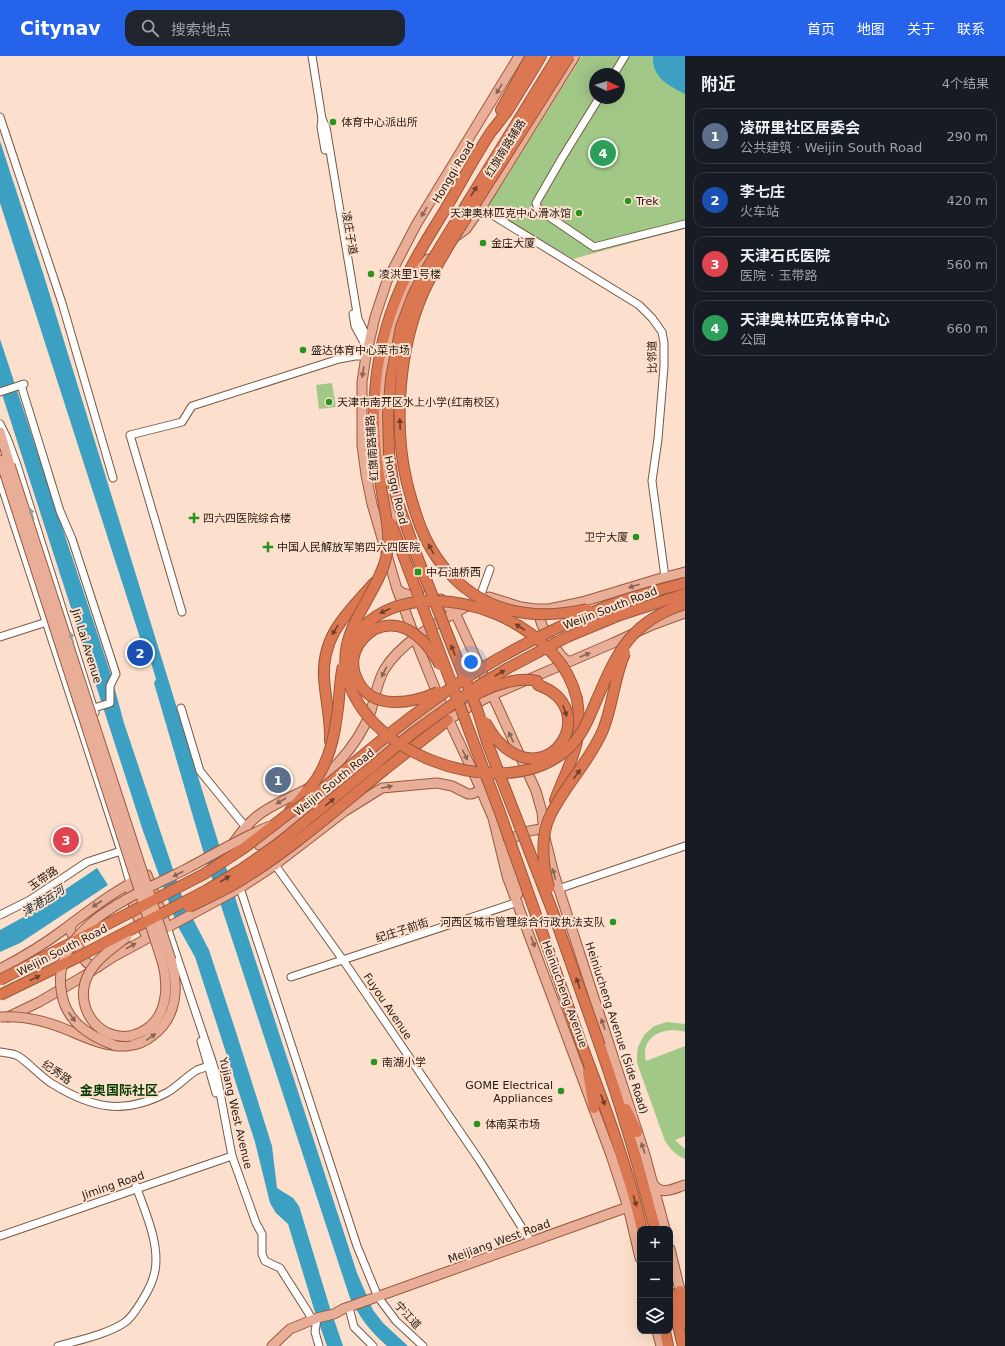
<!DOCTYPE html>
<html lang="zh">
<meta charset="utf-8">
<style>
:root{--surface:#171b24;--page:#20242c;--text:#f1f3f6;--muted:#9ea1a6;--line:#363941;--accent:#2563eb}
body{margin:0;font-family:"DejaVu Sans","Noto Sans SC",sans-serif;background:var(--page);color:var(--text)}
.controls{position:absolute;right:12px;bottom:12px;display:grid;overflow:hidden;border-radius:8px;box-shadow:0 4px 16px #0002}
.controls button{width:36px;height:36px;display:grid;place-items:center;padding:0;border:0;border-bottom:1px solid var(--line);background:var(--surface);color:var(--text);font:20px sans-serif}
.compass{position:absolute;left:589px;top:12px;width:36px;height:36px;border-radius:50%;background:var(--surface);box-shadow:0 4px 16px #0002;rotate:94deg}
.you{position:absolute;left:471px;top:606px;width:14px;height:14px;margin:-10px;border:3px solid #fff;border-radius:50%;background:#1a73e8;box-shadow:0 0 0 6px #1a73e833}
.badge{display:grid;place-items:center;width:26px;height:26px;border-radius:50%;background:var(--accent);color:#fff;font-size:13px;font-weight:700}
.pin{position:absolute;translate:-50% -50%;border:2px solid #fff;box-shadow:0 1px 4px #0006}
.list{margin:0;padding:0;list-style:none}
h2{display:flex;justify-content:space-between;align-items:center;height:52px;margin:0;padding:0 16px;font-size:17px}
h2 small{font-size:13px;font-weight:400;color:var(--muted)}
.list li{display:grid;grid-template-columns:26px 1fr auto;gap:12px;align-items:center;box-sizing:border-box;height:56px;margin:0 8px 8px;padding:0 8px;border:1px solid var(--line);border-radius:12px}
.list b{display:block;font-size:15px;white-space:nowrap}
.list p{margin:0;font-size:13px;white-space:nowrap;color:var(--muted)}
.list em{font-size:13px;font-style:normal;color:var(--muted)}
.icon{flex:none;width:22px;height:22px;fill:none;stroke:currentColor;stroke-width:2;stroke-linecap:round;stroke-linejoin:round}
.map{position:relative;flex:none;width:685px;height:1290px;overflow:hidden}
header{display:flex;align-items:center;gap:24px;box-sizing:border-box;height:56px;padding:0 20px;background:var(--accent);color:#fff}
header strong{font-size:19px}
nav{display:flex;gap:22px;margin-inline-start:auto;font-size:14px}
.search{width:280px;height:36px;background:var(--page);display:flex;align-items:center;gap:10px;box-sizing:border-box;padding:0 14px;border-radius:12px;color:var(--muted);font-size:15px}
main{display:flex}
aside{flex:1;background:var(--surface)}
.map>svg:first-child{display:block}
.green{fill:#a2c888;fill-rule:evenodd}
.water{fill:#3ba0c1}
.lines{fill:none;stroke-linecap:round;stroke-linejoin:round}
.minor-casing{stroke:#765944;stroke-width:9}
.major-casing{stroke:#9b573b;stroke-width:11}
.highway-casing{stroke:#9b573b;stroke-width:12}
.minor{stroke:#fff;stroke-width:7}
.major{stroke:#e9ae97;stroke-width:9}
.highway{stroke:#db7851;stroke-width:10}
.major-bridge-casing{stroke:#9b573b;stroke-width:11;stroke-linecap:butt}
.highway-bridge-casing{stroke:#9b573b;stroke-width:12;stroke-linecap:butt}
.major-bridge{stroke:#e9ae97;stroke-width:9}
.highway-bridge{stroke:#db7851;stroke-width:10}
.oneway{fill:#876454}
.oneway2{fill:#6e3f2b}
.oneway3{fill:#9d9894}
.poi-dot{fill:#29941d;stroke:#fce0cd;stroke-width:1.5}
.labels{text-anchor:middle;stroke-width:4;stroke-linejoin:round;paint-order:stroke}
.poi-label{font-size:11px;fill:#251911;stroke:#fce0cd;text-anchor:start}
.street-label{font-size:11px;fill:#251911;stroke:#fce0cd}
.water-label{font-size:12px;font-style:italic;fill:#162c35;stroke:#fce0cd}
.quarter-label{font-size:13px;font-weight:bold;fill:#053a01;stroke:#fce0cd}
</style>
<header>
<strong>Citynav</strong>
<div class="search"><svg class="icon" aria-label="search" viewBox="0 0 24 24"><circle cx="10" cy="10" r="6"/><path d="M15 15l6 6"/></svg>搜索地点</div>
<nav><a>首页</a><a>地图</a><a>关于</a><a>联系</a></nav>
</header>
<main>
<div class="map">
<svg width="685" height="1290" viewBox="0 0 685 1290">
<rect width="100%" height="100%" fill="#fce0cd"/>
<g class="green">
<path d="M582,0H685V172L573,203L487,152ZM595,18H619V42H595Z"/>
<polygon points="332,327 336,351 319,353 316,329"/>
<path d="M667,966L685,968V976C664,970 640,980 646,1005L685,990V1080L675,1084L685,1093V1103C676,1099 671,1094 665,1085L637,1007V999L638,991L644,979L654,970Z"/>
</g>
<g class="water">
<path d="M653,0H685V38C668,29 652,22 653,0Z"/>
<path d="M0,85L44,220L240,857L357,1217L373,1254L383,1267L408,1290H387C370,1275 360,1262 350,1242L204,798L154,627L156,623L145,587L141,585L0,147Z"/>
<polygon points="0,283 111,619 124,667 188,858 193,863 209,894 236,976 272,1090 277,1132 293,1142 299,1150 329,1249 343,1290 327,1290 314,1253 288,1168 276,1157 270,1147 255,1086 195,901 177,869 143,775 0,332"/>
<polygon points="97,812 108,829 20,887 0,896 0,874 29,858"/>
</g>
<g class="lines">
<defs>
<g id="minor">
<polyline points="312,0 322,63 326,71 358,263 369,285"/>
<polyline points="614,18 625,0"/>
<polyline points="599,42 562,102 536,147 538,153 594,191 685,168"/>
<polyline points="0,61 62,247 113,422"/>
<polyline points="322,63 321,71 325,94"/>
<polyline points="481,152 639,249 652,262 662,276 664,287 664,311 658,383 652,425 665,521"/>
<polyline points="353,258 355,270 367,292"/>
<polyline points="21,329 60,455 72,483 116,618 110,630 110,647 94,652"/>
<polyline points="0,336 24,328"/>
<polyline points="0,368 7,382 17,409 95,657"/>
<polyline points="0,425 121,795 130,827"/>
<polyline points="481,538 490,513"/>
<polyline points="182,556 130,379 182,366 192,350 339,303 355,300 366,300"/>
<polyline points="0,581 50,565"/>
<polyline points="181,652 200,715 248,774"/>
<polyline points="273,806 343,904 480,1105 531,1186"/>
<polyline points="240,832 357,1190 378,1241 396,1265 423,1290"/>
<polyline points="558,833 685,790"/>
<polyline points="0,859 30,844 87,806 121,795"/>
<polyline points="167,871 213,1008 217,1021 232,1100 256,1167 262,1178 262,1198 265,1205 280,1212 308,1256 312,1264"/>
<polyline points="291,921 518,846"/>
<polyline points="201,985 216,1037"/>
<path d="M0,996C5,997 13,997 18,1000C29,1007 39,1019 51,1027C91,1052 124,1060 168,1036C178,1030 187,1020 197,1014C202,1012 207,1011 211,1009"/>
<polyline points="0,1180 232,1100"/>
<polyline points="349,1252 354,1271 373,1290"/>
<polyline points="317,1262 315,1276 319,1290"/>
<path d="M58,1290C79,1284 105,1279 124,1267C132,1262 138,1251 143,1243C148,1235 153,1225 155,1215C160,1187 145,1156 136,1130"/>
</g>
<g id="major">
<polyline points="519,0 416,169 387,225 375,261 366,300 362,326 362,389 366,419 372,448 397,533 420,595 441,647 474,718 493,762 507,820 611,1099 628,1151 640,1202"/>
<polyline points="455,181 466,173 481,152 575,0"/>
<path d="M428,203C382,256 373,366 388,432C394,462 406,490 417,519L420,525L430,533"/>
<polyline points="0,376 10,409"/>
<polyline points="0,404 3,412"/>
<path d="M397,533C405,540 415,542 421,531"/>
<polyline points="441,543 455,558 458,563 536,735 542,756 544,778 554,818 645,1099 665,1173"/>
<path d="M545,554C543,555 540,557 540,561C540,570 560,602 568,605"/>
<polyline points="448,664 469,651 492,639 613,587 652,569 685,557"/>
<polyline points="286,783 291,765"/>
<path d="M259,789C321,743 379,692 441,647"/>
<path d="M221,807C231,790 241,774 256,761C274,746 297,740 317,727C324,722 331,715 337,708C351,693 364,674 371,655C375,641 377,627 384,614C403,582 447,562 478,544L489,541L521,551L535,553H549L582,546L658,523L685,516"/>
<polyline points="276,808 345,755 382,732 437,727 452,730 468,738 472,738 481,734"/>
<path d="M130,827C129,842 139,865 146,879L150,880"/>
<path d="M518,838L517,828L507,788C514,779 529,774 540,773L544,778"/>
<polyline points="73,866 70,873 71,876 86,906 90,909 98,911"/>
<path d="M0,913C21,902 43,889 63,874C90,854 116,833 147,819L167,871"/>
<polyline points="8,961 39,946 84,920 113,901 240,832 275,809 281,797"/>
<path d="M70,975C88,983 107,991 127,990C136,989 145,986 152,980C177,962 179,932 171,904"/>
<path d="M130,980C165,972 170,938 163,908"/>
<path d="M654,1129C662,1140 675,1132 685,1129"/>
<polyline points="670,1193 682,1242"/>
<polyline points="657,1275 661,1290"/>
<polyline points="272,1290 290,1273 317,1262 334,1258 343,1253 628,1151"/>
</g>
<g id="highway">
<polyline points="501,54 531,0"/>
<path d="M381,430C368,365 373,297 399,236C411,207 430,179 446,152C461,127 475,100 491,76C496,70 501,63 506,57C518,38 530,19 541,0"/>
<path d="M330,685C331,663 325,642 324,621C322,578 348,557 374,527"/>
<polyline points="384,714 448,664"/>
<path d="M555,744C570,704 584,689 577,643"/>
<polyline points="290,755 307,735"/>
<path d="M600,990C621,1050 639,1111 655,1173"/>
<path d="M584,995C606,1053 628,1112 642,1173"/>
<polyline points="588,1016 594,1052"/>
<polyline points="626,1053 637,1076"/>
<polyline points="680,1235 683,1268"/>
<polyline points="670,1237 683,1290"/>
<polyline points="665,1275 668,1290"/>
</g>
</defs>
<use href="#minor" class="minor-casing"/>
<use href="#major" class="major-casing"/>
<use href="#highway" class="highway-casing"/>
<use href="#minor" class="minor"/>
<use href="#major" class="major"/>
<use href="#highway" class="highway"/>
<defs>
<g id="major-bridge">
<polyline points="10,409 171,904"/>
<polyline points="3,412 163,908"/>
<path d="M127,881C113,892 96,903 88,919C73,949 97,985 130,980"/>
<path d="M0,961C25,959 47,965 70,975"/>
<path d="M114,989C89,980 67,966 62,939C47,870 139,838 186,813C213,799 242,781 270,770"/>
</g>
<g id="highway-bridge">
<polyline points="558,0 426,214 413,239 401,271 391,322 388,359 389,397 394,432 398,447 418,503 478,656 487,686 554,859 600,990"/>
<path d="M569,0C542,43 515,86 487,129C466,163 441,198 424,235C399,291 393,368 407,427C415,457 423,486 443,510C480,556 532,566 587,553"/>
<path d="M381,430C384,453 392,479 386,502C376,541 340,571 346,613C357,695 493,746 559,700C577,688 586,670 594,650C616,599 628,566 685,548"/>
<polyline points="391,467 499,754 584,995"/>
<path d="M351,587C354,581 359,575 364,570C398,537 455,541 496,558C517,567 538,581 553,598C565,611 573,627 577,643"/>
<path d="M438,636C413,647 371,656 357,623C353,615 352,605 355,596C358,587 366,578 375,573C405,560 427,586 440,609"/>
<path d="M477,638C494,629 517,621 537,625L538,629C603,652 550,738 499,686C493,680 489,672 485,666"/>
<path d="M307,735C326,715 334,685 337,659C340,642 339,626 343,610"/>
<path d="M549,832C543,809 540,781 550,760C565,729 590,705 603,674C613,649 614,622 625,597"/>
<path d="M189,851C207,842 226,834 243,823C293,792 338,752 384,714"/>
<path d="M0,924L204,818L244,792L288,758L304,748C353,708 401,666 454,630C501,598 554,572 607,550C632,540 659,534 685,527"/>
<polyline points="0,939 78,901 207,834 242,813 279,787 414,676 478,630 508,612 567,581 620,559 685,538"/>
</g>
</defs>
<use href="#major-bridge" class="major-bridge-casing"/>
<use href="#highway-bridge" class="highway-bridge-casing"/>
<use href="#major-bridge" class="major-bridge"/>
<use href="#highway-bridge" class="highway-bridge"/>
</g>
<defs><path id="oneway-solid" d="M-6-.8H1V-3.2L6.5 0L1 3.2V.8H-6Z"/></defs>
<g class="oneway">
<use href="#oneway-solid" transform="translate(499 33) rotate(121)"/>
<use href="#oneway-solid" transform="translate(424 156) rotate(121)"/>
<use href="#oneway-solid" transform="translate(363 316) rotate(99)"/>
<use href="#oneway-solid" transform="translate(634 530) rotate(163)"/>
<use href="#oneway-solid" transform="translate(585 599) rotate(-23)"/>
<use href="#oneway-solid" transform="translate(384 616) rotate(118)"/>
<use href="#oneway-solid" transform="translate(511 681) rotate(-115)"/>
<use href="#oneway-solid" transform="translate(465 699) rotate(64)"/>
<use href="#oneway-solid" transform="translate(387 731) rotate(-12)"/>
<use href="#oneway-solid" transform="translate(281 745) rotate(151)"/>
<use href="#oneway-solid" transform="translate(178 818) rotate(152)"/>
<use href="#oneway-solid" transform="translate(554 818) rotate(-105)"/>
<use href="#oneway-solid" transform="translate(97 848) rotate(147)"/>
<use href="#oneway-solid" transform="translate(533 886) rotate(70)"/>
<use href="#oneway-solid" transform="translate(131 890) rotate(-29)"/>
<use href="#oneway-solid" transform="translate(72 961) rotate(54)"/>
<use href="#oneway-solid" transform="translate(603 968) rotate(-109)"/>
<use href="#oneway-solid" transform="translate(151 981) rotate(-34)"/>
<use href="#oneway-solid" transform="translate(643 1092) rotate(-109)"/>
</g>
<g class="oneway2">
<use href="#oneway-solid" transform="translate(474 135) rotate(-58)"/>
<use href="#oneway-solid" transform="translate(400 368) rotate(-92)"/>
<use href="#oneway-solid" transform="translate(431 493) rotate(-120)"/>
<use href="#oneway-solid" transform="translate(385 555) rotate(154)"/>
<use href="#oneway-solid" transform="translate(520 571) rotate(-148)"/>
<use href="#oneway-solid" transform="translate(335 574) rotate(121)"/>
<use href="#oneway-solid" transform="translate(453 594) rotate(-111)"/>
<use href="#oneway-solid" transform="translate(500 617) rotate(-31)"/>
<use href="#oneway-solid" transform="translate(565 655) rotate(71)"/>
<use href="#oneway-solid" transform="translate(577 718) rotate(-54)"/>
<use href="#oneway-solid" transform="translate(330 746) rotate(-39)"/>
<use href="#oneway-solid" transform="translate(225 823) rotate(-32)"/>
<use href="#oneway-solid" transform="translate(35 922) rotate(-26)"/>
<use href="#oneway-solid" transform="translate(578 927) rotate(-109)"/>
<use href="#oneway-solid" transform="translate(603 1044) rotate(70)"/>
<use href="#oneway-solid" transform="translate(635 1145) rotate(74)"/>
</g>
<g class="oneway3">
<use href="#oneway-solid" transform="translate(32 458) rotate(-108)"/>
<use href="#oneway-solid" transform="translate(72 582) rotate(-107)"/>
</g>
<g class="poi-dot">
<circle cx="333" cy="66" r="4"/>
<circle cx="628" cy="145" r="4"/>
<circle cx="579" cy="157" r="4"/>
<circle cx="483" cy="187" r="4"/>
<circle cx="371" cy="218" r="4"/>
<circle cx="303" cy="294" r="4"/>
<circle cx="329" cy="346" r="4"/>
<path d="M192 456h4v4h4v4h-4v4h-4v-4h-4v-4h4z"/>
<circle cx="636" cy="481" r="4"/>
<path d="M266 485h4v4h4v4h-4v4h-4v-4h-4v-4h4z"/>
<rect x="414" y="512" width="8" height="8" rx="2"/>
<circle cx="613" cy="866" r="4"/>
<circle cx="374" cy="1006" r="4"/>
<circle cx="561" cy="1035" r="4"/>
<circle cx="477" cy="1068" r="4"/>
</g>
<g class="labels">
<g class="poi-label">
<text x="341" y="70">体育中心派出所</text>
<text x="636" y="149">Trek</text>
<text x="571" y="161" text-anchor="end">天津奥林匹克中心滑冰馆</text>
<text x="491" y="191">金庄大厦</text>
<text x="379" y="222">凌洪里1号楼</text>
<text x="311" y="298">盛达体育中心菜市场</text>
<text x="337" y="350">天津市南开区水上小学(红南校区)</text>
<text x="203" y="466">四六四医院综合楼</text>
<text x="628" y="485" text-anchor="end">卫宁大厦</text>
<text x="277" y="495">中国人民解放军第四六四医院</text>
<text x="426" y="520">中石油桥西</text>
<text x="605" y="870" text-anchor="end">河西区城市管理综合行政执法支队</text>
<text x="382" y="1010">南湖小学</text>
<text x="553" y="1033" text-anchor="end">GOME Electrical<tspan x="553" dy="13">Appliances</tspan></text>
<text x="485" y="1072">体南菜市场</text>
</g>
<g class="street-label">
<text transform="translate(505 92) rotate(-58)" y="4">红旗南路辅路</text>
<text transform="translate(453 116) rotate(-59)" y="4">Hongqi Road</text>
<text transform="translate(350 177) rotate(80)" y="4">凌庄子道</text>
<text transform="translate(652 301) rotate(-91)" y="4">比邻道</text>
<text transform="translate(372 392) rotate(-94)" y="4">红旗南路辅路</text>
<text transform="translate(396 434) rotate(77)" y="4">Hongqi Road</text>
<text transform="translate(610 552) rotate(-21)" y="4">Weijin South Road</text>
<text transform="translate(87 590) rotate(73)" y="4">Jin Lai Avenue</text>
<text transform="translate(334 726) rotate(-39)" y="4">Weijin South Road</text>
<text transform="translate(43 822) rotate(-34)" y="4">玉带路</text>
<text transform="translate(402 874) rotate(-18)" y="4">纪庄子前街</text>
<text transform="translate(62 894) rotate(-27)" y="4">Weijin South Road</text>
<text transform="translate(565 938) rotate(70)" y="4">Heiniucheng Avenue</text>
<text transform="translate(388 950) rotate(56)" y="4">Fuyou Avenue</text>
<text transform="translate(617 972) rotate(72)" y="4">Heiniucheng Avenue (Side Road)</text>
<text transform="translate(57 1016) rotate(34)" y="4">纪秀路</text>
<text transform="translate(236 1057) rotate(77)" y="4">Yujiang West Avenue</text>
<text transform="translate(113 1129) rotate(-19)" y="4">Jiming Road</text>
<text transform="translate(499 1185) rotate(-20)" y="4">Meijiang West Road</text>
<text transform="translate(408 1259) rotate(47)" y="4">宁江道</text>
</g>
<g class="water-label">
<text transform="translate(43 845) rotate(-32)" y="4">津港运河</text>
</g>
<g class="quarter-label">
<text x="119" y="1039">金奥国际社区</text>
</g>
</g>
</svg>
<div class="controls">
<button>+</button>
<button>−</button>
<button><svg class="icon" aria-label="layers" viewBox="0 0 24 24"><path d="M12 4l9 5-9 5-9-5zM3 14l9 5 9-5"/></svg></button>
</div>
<svg class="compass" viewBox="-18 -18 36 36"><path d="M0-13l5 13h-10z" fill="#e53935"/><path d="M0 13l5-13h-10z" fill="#9ea1a6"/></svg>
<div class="you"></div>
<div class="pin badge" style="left:278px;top:724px;background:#5c6f8a">1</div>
<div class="pin badge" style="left:140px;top:597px;background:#1a4fb4">2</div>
<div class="pin badge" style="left:66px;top:784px;background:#e0444e">3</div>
<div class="pin badge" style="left:603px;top:97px;background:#2e9e5b">4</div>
</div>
<aside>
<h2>附近<small>4个结果</small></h2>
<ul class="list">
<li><span class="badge" style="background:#5c6f8a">1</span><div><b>凌研里社区居委会</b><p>公共建筑 · Weijin South Road</p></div><em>290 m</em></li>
<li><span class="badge" style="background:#1a4fb4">2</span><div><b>李七庄</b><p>火车站</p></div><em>420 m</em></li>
<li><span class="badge" style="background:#e0444e">3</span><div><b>天津石氏医院</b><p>医院 · 玉带路</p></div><em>560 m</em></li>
<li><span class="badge" style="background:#2e9e5b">4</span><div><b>天津奥林匹克体育中心</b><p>公园</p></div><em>660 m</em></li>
</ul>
</aside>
</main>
